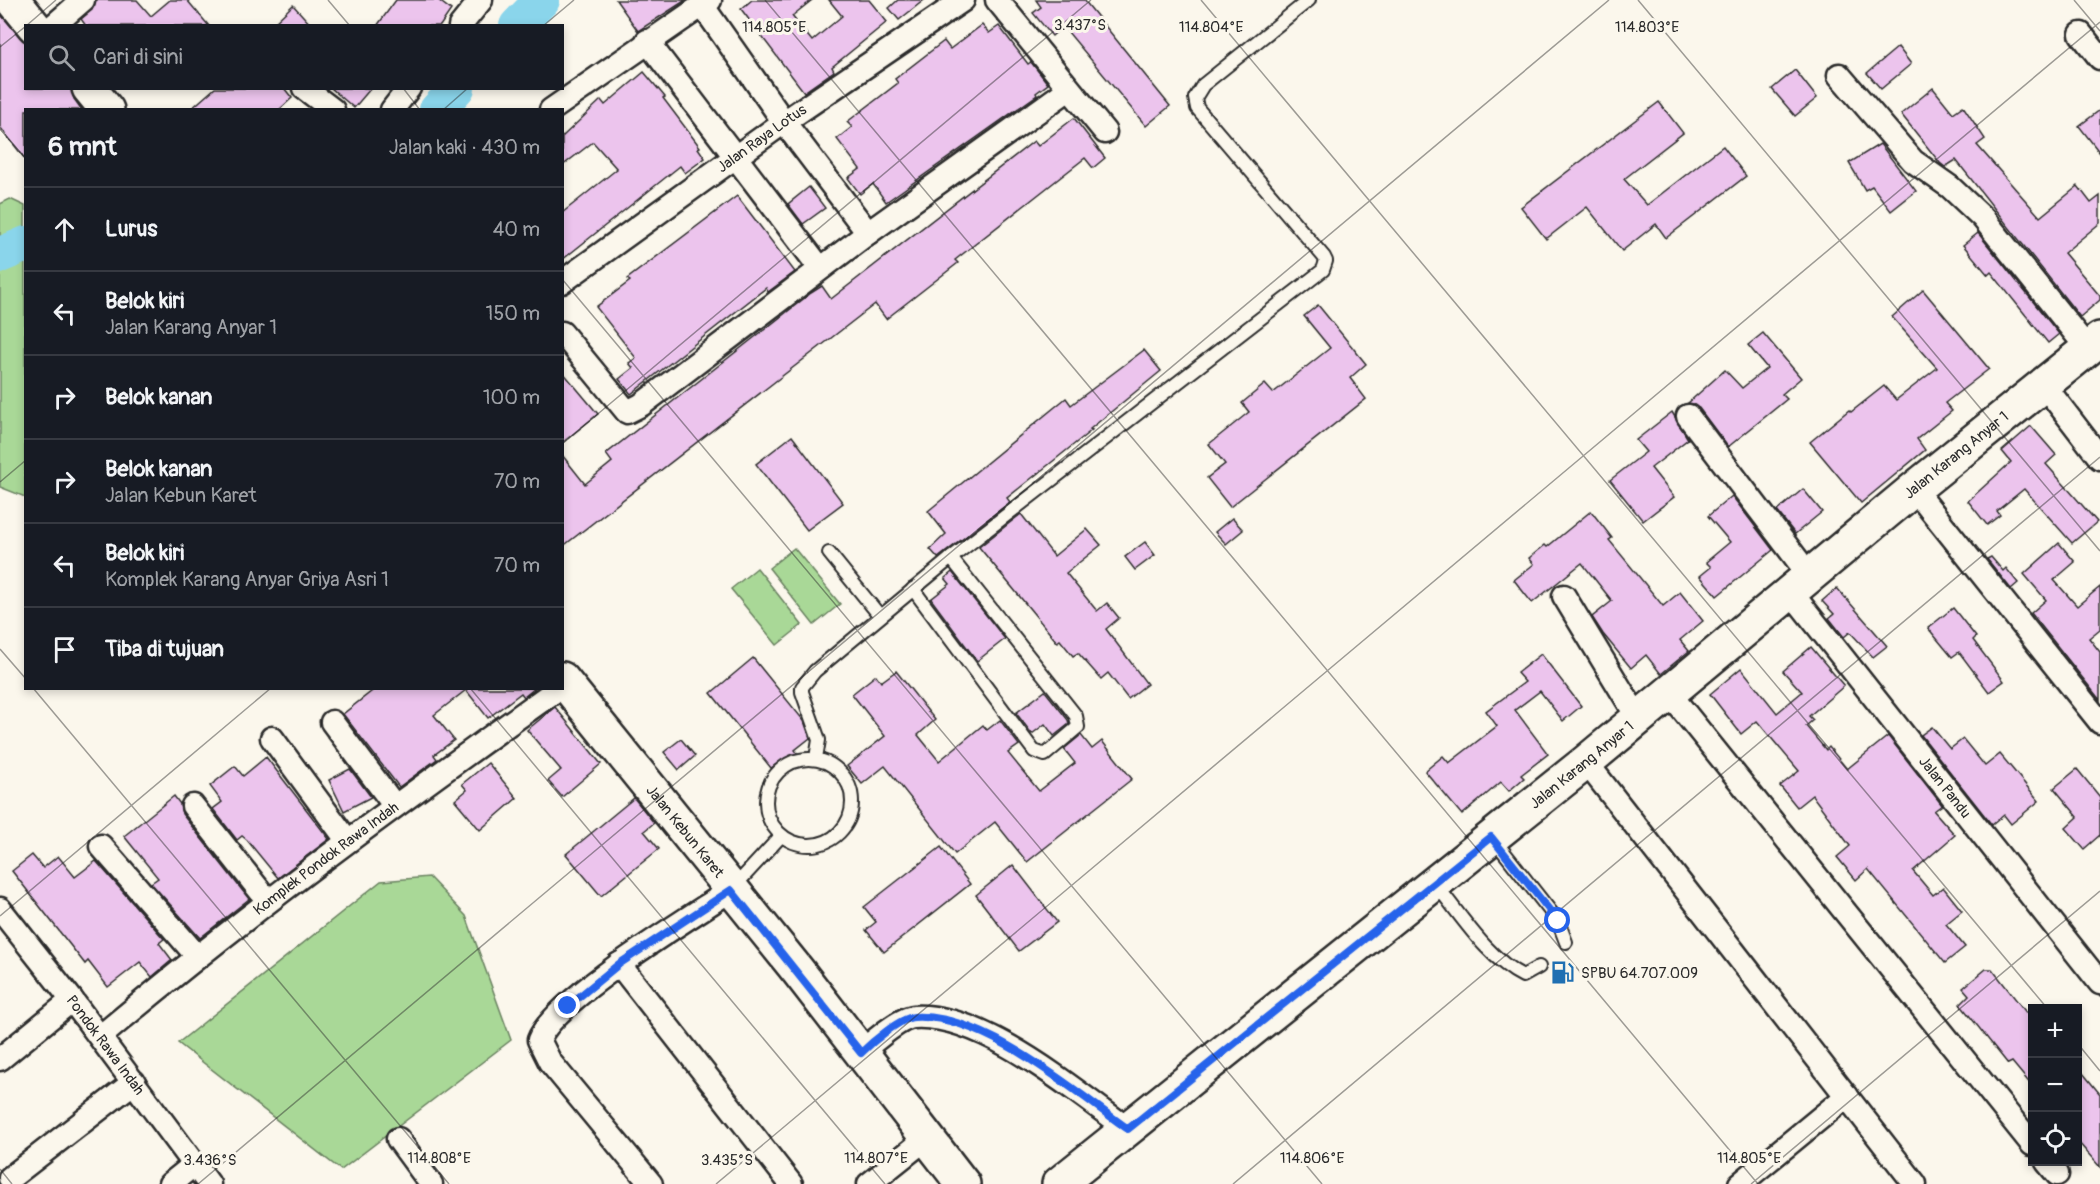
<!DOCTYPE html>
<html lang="id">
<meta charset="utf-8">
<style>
:root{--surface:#171b24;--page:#20242c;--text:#f1f3f6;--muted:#9ea1a6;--line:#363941}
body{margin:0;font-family:Pangolin,sans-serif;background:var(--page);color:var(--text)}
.controls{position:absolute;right:18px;bottom:18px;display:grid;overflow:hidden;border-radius:0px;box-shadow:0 3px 9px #0003}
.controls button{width:54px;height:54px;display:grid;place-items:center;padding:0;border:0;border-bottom:2px solid var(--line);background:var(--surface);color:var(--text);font:30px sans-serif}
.stop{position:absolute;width:18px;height:18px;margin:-14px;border:4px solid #2563eb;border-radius:50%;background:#fff}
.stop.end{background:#2563eb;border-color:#fff;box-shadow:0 2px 6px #0008}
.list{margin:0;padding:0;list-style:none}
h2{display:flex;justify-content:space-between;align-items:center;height:78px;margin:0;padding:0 24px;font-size:26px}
h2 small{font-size:20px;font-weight:400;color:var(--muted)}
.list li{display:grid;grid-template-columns:39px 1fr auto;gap:18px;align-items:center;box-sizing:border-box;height:84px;padding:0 24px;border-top:2px solid var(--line)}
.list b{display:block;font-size:22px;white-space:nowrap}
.list p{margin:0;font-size:20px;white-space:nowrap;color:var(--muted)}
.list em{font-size:20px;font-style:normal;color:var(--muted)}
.icon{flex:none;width:33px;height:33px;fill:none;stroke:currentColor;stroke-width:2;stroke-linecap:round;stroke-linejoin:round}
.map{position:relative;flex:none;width:2100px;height:1184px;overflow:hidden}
.search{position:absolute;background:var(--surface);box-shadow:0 3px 9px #0003;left:24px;top:24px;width:540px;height:66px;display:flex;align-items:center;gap:15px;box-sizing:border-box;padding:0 21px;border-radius:0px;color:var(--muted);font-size:22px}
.panel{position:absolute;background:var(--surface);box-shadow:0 3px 9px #0003;left:24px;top:108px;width:540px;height:582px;border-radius:0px}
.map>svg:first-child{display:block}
.green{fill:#a9d897;stroke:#6a8261;stroke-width:1.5}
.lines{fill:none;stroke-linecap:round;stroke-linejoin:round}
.river{stroke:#8ad5eb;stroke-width:36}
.building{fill:#ecc4ed;stroke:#2b2b2b;stroke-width:1.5}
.lane-casing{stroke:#2b2b2b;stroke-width:16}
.street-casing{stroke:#2b2b2b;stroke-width:27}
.primary-casing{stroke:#2b2b2b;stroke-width:38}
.lane{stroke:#fbf7ec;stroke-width:12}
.street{stroke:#fbf7ec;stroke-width:22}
.primary{stroke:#fbf7ec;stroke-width:33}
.route{stroke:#2563eb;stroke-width:8}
.ticks{fill:none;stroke:#2b2b2b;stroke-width:1.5;stroke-opacity:0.45}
.labels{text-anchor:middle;stroke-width:6;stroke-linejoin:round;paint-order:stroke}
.street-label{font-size:15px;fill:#2b2b2b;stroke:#fbf7ec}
.poi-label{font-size:15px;fill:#2b2b2b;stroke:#fbf7ec;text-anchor:start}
.ticks-label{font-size:15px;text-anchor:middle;fill:#2b2b2b;stroke:#fbf7ec;stroke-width:6;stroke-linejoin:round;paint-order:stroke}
</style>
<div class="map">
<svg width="2100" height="1184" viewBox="0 0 2100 1184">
<rect width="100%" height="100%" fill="#fbf7ec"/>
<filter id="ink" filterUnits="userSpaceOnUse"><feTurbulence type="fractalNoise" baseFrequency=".0167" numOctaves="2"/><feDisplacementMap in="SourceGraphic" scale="12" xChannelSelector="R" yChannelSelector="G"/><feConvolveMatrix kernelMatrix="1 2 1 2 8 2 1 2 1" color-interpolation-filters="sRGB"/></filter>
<g filter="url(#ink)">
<g class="green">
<polygon points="10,199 25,206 25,497 0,487 0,204"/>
<polygon points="794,548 840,604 814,625 769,568"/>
<polygon points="757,568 802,625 777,645 731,589"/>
<polygon points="429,877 466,916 511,1040 341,1170 178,1043 381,881"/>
</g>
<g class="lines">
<g class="river">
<polyline points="517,26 542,0"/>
<polyline points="437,110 457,88"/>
<polyline points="0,255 26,244"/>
</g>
</g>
<g class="building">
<polygon points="96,0 137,0 151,16 170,0 187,0 209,26 86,26 81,19 92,10"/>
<polygon points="396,0 438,0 451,10 440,26 377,26"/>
<polygon points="616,0 686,0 638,31"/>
<polygon points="752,0 812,0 792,16 812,41 842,16 829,0 869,0 887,22 832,67 834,71 804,92 741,9"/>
<polygon points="898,0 924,0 899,20 889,8"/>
<polygon points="1036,0 1084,0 1170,106 1146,126 1063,26 1052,36 1033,13 1041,7"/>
<polygon points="293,5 312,26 271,26"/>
<polygon points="0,14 26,42 26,88 71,88 74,99 82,110 26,110 26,160 0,127"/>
<polygon points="982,25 989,33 999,26 1028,64 1031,62 1048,84 1036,93 1037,95 886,202 873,184 860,194 848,178 860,169 837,139 852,127 847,122 898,83 895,79 944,41 950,49"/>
<polygon points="1898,47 1911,64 1881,89 1867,73"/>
<polygon points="1795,70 1817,98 1795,116 1772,89"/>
<polygon points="644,72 665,97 663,98 700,147 698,148 705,158 685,173 680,166 562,260 562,213 617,169 593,142 562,166 562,137 601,100 605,105"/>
<polygon points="215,88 284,88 292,98 279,110 190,110"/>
<polygon points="331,88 371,88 354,108"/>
<polygon points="1933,88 1953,113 1963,106 1985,139 1977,145 2040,217 2078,186 2091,203 2100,196 2100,223 2064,253 2100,296 2100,300 2080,317 1956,160 1945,167 1940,163 1901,114"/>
<polygon points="1659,102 1683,133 1624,179 1647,205 1723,146 1746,176 1666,238 1656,224 1622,251 1587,207 1546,239 1521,207"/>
<polygon points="2100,110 2100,153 2079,126"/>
<polygon points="1074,118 1105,158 1093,168 1085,158 955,260 958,263 886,319 875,304 562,547 562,455 585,484 612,462 606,454 811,293 822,286 831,299 1034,141 1038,146"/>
<polygon points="1880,144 1916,191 1891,211 1872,186 1865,190 1849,163"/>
<polygon points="809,187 825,208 803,224 788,204"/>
<polygon points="737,196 795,272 768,292 766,288 631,394 619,379 633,368 629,363 636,358 596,307 630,281 627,279"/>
<polygon points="1978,233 2059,334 2048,343 1991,272 1988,275 1963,245"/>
<polygon points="1923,290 1989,369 1945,403 1952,411 1917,439 1925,450 1861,503 1810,442 1849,410 1851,412 1884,386 1896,400 1937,368 1892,317"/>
<polygon points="1318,305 1366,364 1350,378 1366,399 1230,507 1207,478 1225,464 1209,444 1249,412 1242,403 1265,384 1273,393 1330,348 1304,316"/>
<polygon points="1763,333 1801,378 1782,394 1787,399 1728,447 1699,408 1688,403 1725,370 1742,388 1767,368 1748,345"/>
<polygon points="1144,350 1161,371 1090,429 1092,430 1007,498 1010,502 938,558 930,549 946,534 928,511 1066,398 1071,405"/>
<polygon points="562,371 598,414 562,443"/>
<polygon points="1672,412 1688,439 1651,468 1674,497 1643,521 1610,480 1646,452 1636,440"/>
<polygon points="2031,426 2056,455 2046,464 2097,522 2072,543 2024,489 1997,511 2000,515 1987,525 1968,501 2011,462 2002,451"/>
<polygon points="792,436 843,503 807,530 756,464"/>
<polygon points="1803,489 1822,512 1795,534 1777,511"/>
<polygon points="1732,496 1773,550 1717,596 1700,576 1711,567 1706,562 1730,542 1708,516"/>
<polygon points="1591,511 1612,538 1609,540 1663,606 1680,592 1703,621 1680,640 1689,651 1661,674 1646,655 1631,668 1603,634 1592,617 1612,601 1582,563 1532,603 1514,580 1534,564 1529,558 1545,545 1547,547"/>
<polygon points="1021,514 1054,556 1087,529 1101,545 1066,573 1097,611 1107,603 1119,618 1106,629 1147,684 1128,699 1108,673 1101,679 1078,653 1073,656 1060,640 1057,642 979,547"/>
<polygon points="1232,518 1243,530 1226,544 1215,532"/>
<polygon points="1145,542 1155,555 1135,570 1125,557"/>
<polygon points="2059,543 2075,562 2054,580 2077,606 2100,587 2100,629 2089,638 2100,652 2100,700 2031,613 2046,600 2024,574"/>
<polygon points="1991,557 2003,571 2006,568 2018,583 2011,589 1987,559"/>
<polygon points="952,572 1005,639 977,661 931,599 950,584 945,578"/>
<polygon points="1837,588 1887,646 1873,657 1850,632 1844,637 1829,618 1834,614 1822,601"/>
<polygon points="1953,608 1976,637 1973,640 2004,681 1989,692 1959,652 1952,657 1928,628"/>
<polygon points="1811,647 1844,686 1809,716 1813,720 1806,726 1826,750 1829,747 1847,769 1888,736 1942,805 1934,811 1955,835 1913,871 1933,895 1943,887 1962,911 1946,924 1965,947 1945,963 1868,869 1856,880 1837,857 1850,846 1812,795 1797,807 1780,786 1799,771 1757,721 1741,734 1710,694 1741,668 1777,713 1802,692 1783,671"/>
<polygon points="1541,654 1581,706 1563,721 1540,691 1515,710 1548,754 1521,775 1524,778 1509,791 1501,782 1462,815 1425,771 1443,756 1449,763 1497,726 1486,711 1525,682 1517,673"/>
<polygon points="753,658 804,721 810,738 795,750 798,754 784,766 781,761 771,768 711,693"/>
<polygon points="896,671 935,720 918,735 939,761 983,725 987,730 1000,720 1019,745 1008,753 1039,791 1075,763 1064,749 1081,735 1092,749 1102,741 1132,779 1027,862 995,822 955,854 885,766 862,784 847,766 885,736 852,694 876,675 881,682"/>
<polygon points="376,688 535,688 524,697 521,693 488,718 466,690 434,715 454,740 434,755 437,759 399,787 343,714"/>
<polygon points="1045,691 1068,720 1069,724 1054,736 1045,724 1032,734 1016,713"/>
<polygon points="555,707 601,764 562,797 548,781 561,770 527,730"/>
<polygon points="1932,727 1950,749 1963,739 1985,766 2000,754 2039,801 2011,824 2004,815 1992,825 1921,735"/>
<polygon points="681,739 695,756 679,770 664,752"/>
<polygon points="266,757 329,839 278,878 247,840 242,836 237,840 213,809 222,802 210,786 235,766 243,776"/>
<polygon points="488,763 517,798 480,830 455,800 467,790 462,784"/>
<polygon points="350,769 371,797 344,811 329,780"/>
<polygon points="2077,769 2100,797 2100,835 2084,849 2066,828 2078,817 2054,788"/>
<polygon points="174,796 180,804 182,814 249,899 200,938 151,883 158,878 124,836"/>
<polygon points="634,798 654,823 644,831 659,849 601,896 566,854"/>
<polygon points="941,847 970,884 884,952 866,930 876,922 864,907"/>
<polygon points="32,855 43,868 58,856 75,877 96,861 164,939 159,943 172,960 152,977 140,962 108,987 88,961 85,964 12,871"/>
<polygon points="1013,865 1057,922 1019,951 976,895"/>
<polygon points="1986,969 1992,969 2032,1020 2032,1086 2012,1062 2008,1064 1960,1004 1969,995 1963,988"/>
<polygon points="2078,1067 2100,1094 2100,1167 2078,1142"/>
</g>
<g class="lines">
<defs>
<g id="lane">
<polyline points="829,553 880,616"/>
<polyline points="913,589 1034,751 1045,755 1078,727 1076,716 951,558"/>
<polyline points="816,758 819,740 802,692 802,687 815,671 951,558 1323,270 1326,261 1324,257 1197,108 1195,98 1203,85 1309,0"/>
<circle cx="809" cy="802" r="43"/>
<polyline points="1492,837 1558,921 1566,942"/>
<path d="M1436,885C1461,915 1487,958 1523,976L1539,967"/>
<polyline points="733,888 781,836"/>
</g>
<g id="street">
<polyline points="997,0 1105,132"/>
<polyline points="702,5 784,122 868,233"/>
<polyline points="53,26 83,0"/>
<polyline points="460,26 481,0"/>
<polyline points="2081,34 2100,58"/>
<polyline points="647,41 820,268"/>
<polyline points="1839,75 1913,161 1950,187 1983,218 2088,349"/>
<polyline points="304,88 333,110"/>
<polyline points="392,110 409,88"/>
<polyline points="551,110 710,0"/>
<path id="s1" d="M562,282L784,122L963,0"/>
<polyline points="562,333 627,412 641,405 868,233 1069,89"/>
<polyline points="2044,385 2100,458"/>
<polyline points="1688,416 1809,575"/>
<polyline points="1914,489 2100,722"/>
<path id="s2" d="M1790,591L2100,983"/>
<polyline points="1564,596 1638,718"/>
<polyline points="1669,693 2032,1144"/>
<polyline points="332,722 394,805"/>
<polyline points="272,738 347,840"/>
<polyline points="1586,762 1915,1184"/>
<polyline points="193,806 268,901"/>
<polyline points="101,846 197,956"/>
<path id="s3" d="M0,909L72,1000L209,1184"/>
<polyline points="619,964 791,1184"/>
<path id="s4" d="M100,1037C247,913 402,800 559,688"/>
<path d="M861,1053C871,1043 900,1018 914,1017C984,1013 1073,1090 1128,1129"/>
<polyline points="0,1059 72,1000"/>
<polyline points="398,1139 431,1184"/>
<polyline points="2047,1162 2057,1174"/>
<polyline points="10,1178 134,1082"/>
<polyline points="170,1184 195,1164"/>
<path d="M651,1184L550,1062L539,1040C553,1000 691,917 731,890"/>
<polyline points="869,1184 928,1137"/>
<polyline points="1740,1184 1847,1096"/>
</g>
<g id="primary">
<polyline points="13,0 34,26"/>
<polyline points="89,88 107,110"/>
<path id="s5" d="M562,679L798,971L963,1184"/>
<path id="s6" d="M1059,1184L1586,762L1914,489L2100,339"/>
</g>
</defs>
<use href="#lane" class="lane-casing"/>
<use href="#street" class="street-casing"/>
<use href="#primary" class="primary-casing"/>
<use href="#lane" class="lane"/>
<use href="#street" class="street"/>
<use href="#primary" class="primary"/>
</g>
</g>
<g class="lines" filter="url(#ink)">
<path class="route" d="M568,1006L619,964L731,890L861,1053C871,1043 900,1018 914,1017C984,1013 1073,1090 1128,1129L1491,837L1558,921"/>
</g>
<path class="ticks" d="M328,0L350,26M765,0L1758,1184M1201,0L2047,1008M1638,0L2100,551M2074,0L2100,31M26,26L56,0M543,26L574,0M0,47L26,26M403,88L420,110M443,110L468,88M0,129L26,159M562,279L1322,1184M562,444L1091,0M0,482L26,460M0,649L26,679M33,688L449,1184M470,688L885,1184M0,916L271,688M2078,1044L2100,1071M0,1169L12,1184M198,1184L1609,0M716,1184L2100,22M1233,1184L2100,457M1751,1184L2100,891"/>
<defs>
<symbol id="fuel-bare" viewBox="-9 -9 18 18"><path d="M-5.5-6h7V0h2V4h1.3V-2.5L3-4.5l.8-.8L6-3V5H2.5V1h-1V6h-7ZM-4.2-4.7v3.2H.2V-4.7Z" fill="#1f6fb2" stroke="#fbf7ec" stroke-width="2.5" paint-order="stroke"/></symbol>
</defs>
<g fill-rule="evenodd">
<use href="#fuel-bare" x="1546" y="956" width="33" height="33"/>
</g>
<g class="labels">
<g class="street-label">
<text dy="5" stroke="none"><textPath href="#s1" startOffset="246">Jalan Raya Lotus</textPath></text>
<text dy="5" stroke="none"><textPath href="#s6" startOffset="1156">Jalan Karang Anyar 1</textPath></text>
<text dy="5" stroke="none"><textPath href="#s6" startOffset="670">Jalan Karang Anyar 1</textPath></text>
<text dy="5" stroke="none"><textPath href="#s2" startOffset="250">Jalan Pandu</textPath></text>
<text dy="5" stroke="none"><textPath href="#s5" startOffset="196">Jalan Kebun Karet</textPath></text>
<text dy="5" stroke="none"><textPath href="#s4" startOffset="288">Komplek Pondok Rawa Indah</textPath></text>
<text dy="5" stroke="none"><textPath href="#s3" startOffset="172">Pondok Rawa Indah</textPath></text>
</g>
<g class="poi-label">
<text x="1581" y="978">SPBU 64.707.009</text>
</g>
</g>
<g class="ticks-label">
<text x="1080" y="30">3.437°S</text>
<text x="1647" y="32">114.803°E</text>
<text x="774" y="32">114.805°E</text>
<text x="1211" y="32">114.804°E</text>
<text x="439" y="1163">114.808°E</text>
<text x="876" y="1163">114.807°E</text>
<text x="1312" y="1163">114.806°E</text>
<text x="1749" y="1163">114.805°E</text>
<text x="210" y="1165">3.436°S</text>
<text x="727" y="1165">3.435°S</text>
</g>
</svg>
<div class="controls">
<button>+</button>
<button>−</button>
<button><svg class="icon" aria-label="locate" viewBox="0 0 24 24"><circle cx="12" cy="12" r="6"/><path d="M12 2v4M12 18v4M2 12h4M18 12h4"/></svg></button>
</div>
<div class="stop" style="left:1558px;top:921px"></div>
<div class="stop end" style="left:568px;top:1006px"></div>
<div class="search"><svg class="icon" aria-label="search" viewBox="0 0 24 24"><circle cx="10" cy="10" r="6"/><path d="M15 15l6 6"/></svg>Cari di sini</div>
<section class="panel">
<h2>6 mnt<small>Jalan kaki · 430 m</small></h2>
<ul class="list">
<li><svg class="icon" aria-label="ahead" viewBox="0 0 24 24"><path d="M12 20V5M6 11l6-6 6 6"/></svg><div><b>Lurus</b></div><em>40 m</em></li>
<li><svg class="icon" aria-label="left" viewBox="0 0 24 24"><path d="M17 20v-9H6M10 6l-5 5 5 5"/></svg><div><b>Belok kiri</b><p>Jalan Karang Anyar 1</p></div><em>150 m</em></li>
<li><svg class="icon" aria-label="right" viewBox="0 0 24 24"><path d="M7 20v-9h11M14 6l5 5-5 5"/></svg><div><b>Belok kanan</b></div><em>100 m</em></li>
<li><svg class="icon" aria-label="right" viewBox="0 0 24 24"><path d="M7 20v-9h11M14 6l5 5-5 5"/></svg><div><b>Belok kanan</b><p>Jalan Kebun Karet</p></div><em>70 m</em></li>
<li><svg class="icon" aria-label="left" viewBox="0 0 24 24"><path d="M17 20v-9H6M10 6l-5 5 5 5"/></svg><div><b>Belok kiri</b><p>Komplek Karang Anyar Griya Asri 1</p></div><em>70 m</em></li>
<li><svg class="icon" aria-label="arrive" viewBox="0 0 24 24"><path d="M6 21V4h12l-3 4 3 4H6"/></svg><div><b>Tiba di tujuan</b></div></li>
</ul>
</section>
</div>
